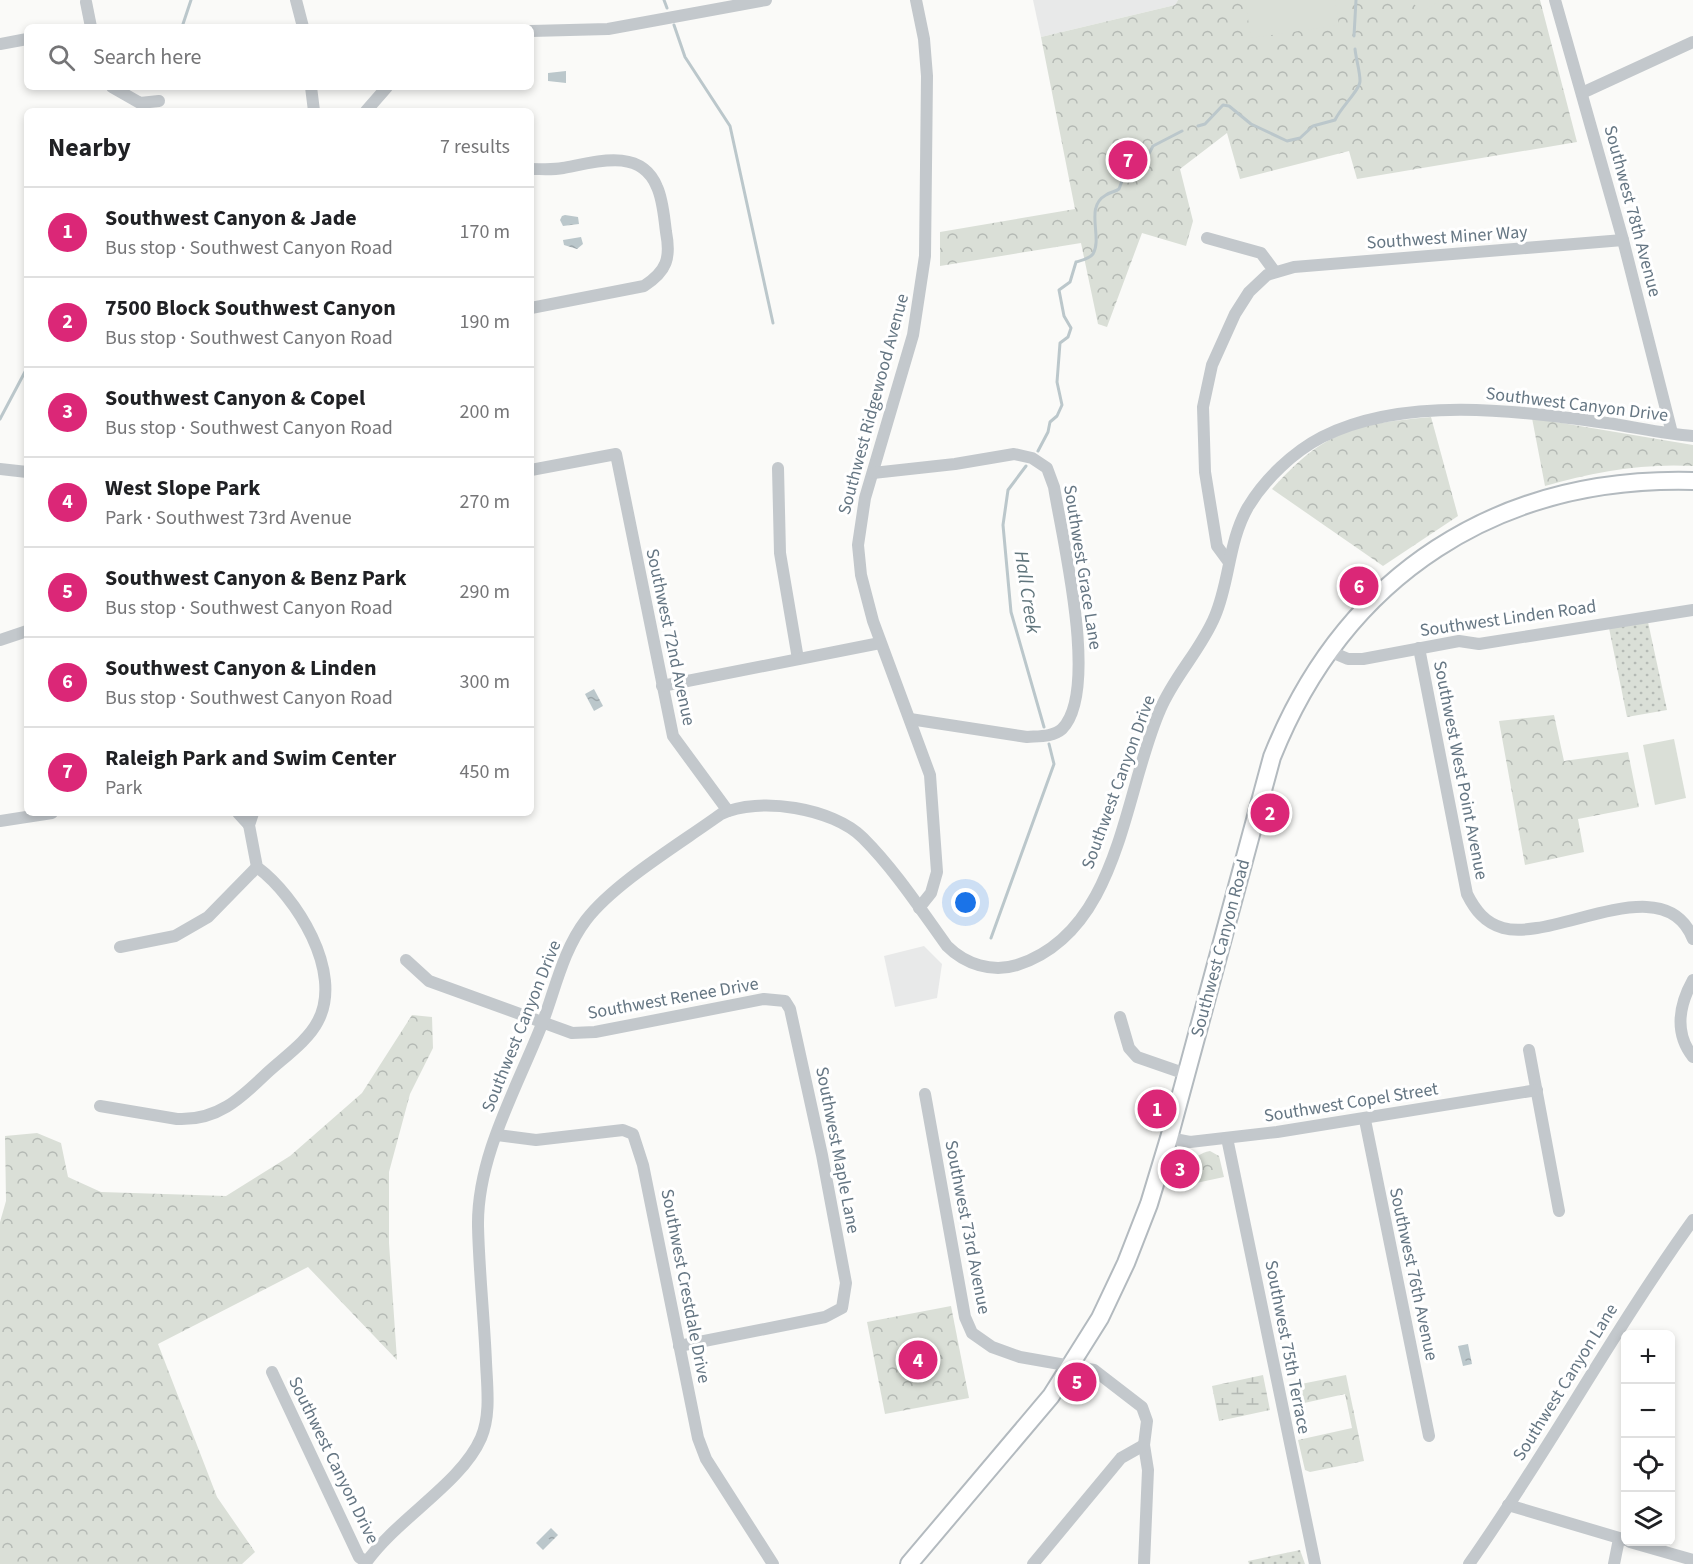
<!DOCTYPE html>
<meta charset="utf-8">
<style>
:root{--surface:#fff;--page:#f2f2f2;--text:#202124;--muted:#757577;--line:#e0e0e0;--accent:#db2777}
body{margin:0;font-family:"Source Sans 3",sans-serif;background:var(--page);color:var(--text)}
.controls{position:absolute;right:18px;bottom:18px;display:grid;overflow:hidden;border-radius:9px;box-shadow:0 3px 9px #0003}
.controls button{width:54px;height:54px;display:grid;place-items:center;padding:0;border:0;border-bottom:2px solid var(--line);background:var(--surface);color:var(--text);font:30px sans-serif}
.you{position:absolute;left:966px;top:903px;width:21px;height:21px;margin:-15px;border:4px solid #fff;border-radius:50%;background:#1a73e8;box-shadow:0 0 0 9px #1a73e833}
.badge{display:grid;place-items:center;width:39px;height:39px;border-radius:50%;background:var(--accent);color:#fff;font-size:20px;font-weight:700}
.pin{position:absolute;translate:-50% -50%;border:3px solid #fff;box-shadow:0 2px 6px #0006}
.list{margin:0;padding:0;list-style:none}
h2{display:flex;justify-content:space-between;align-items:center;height:78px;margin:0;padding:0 24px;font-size:26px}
h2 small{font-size:20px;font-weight:400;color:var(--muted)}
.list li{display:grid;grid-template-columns:39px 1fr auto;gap:18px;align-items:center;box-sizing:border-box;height:90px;padding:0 24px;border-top:2px solid var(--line)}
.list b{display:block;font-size:22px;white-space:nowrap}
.list p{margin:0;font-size:20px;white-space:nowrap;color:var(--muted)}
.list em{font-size:20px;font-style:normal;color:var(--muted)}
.icon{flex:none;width:33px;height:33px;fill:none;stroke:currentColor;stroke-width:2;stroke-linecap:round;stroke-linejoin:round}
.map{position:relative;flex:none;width:1693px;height:1564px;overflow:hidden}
.search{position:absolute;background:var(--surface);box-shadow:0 3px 9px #0003;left:24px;top:24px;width:510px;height:66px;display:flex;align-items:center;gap:15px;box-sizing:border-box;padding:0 21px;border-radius:9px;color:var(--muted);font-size:22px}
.panel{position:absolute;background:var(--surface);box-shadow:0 3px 9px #0003;left:24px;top:108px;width:510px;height:708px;border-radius:9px}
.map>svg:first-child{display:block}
.built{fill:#e8e9e9}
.grass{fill:url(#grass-dots)}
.forest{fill:url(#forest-crowns)}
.wetland{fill:url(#wetland-marsh)}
.pitch{fill:#dadfd7}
.water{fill:url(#water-ripples)}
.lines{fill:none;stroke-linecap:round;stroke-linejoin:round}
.stream{stroke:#bbc7cb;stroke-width:3}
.secondary-casing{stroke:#b3babf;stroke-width:20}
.street{stroke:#c3c8cc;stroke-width:12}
.secondary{stroke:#fff;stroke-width:16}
.labels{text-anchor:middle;stroke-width:6;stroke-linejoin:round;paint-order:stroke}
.street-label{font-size:18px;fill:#657683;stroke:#fff}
.water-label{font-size:20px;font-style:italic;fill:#60757c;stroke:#fff}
</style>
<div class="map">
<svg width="1693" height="1564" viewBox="0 0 1693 1564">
<defs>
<pattern id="grass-dots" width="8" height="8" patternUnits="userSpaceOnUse" patternTransform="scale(1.5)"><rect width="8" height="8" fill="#dadfd7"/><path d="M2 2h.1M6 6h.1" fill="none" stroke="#b4b9b4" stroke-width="1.8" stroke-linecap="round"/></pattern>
<pattern id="forest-crowns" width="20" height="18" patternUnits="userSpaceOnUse" patternTransform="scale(1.5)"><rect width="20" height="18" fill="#dadfd7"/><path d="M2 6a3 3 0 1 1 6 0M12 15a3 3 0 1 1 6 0" fill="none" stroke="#b4b9b4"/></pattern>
<pattern id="wetland-marsh" width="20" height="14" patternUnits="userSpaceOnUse" patternTransform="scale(1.5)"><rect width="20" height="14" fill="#dadfd7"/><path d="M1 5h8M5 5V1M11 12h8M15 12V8" fill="none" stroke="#b4b9b4"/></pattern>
<pattern id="water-ripples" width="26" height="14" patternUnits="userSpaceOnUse" patternTransform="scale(1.5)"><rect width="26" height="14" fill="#bbc7cb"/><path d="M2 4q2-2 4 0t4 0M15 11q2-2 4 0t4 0" fill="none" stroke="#9ca6aa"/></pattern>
</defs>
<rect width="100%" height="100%" fill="#fafaf8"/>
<g class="built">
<polygon points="1033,0 1178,0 1175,5 1041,37"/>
<polygon points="924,946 942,964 937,998 895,1007 884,956"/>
</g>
<g class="grass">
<polygon points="1648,622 1667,710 1627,717 1609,628"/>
<polygon points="1300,1550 1305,1564 1249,1564 1248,1561"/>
</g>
<g class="forest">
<polygon points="1178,0 1540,0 1577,142 1357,179 1349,151 1240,179 1227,133 1180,169 1193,221 1186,246 1142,233 1107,327 1098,324 1081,243 940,266 940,232 1075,209 1041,37 1175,5"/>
<path d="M1431,417L1458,516L1383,566L1272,489C1325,430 1354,424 1431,417Z"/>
<path d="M1532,418L1693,445V466C1644,463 1592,472 1545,486Z"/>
<polygon points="1554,715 1564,761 1628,752 1639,807 1578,819 1584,852 1525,865 1499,721"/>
<polygon points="412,1015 432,1017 433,1048 410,1094 389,1172 389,1243 397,1360 308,1267 158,1344 217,1497 255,1552 242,1564 0,1564 0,1222 6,1201 5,1136 37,1133 61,1143 68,1177 101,1192 226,1196 290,1156 362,1093"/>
<path d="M1210,1151L1219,1156L1224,1177L1187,1185C1191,1169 1191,1154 1210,1151Z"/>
<polygon points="951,1306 969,1398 885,1414 867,1322"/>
<polygon points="1346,1375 1364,1461 1310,1472 1305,1470 1298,1440 1352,1428 1345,1394 1295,1405 1291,1386"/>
</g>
<polygon class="wetland" points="1263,1375 1270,1410 1219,1421 1212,1386"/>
<g class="pitch">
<polygon points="1245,0 1335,0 1339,25 1251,38"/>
<polygon points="1412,0 1441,0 1420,13"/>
<polygon points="1674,739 1686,798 1655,805 1643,745"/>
</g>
<g class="water">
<polygon points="566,71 566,83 548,81 548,73"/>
<polygon points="565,215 578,217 579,224 563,226 560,220 562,216"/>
<polygon points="581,237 583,244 577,249 564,245 563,240"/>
<polygon points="594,689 603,706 594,711 585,694"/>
<polygon points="1468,1344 1472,1364 1463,1366 1458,1346"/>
<polygon points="551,1528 558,1535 543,1550 536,1543"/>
</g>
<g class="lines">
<g class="stream">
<polyline points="664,0 667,8"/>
<polyline points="674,25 685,57 730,126 773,323"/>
<polyline points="182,27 191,0"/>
<polyline points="1354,36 1356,0"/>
<path d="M1198,126L1205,124L1223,105L1229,106L1251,124L1287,141L1300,138L1313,126L1335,120C1341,107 1360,90 1360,81C1360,71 1356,59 1355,49"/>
<polyline points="0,419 27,368"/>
<path d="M1038,451L1048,432L1050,422L1057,416L1062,405L1057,382L1060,343L1068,337L1071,328L1064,316L1059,290L1070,282L1076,262C1082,260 1089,259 1093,254C1103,237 1084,207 1106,195C1110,192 1115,192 1119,189L1125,173L1144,163L1153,146L1182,131"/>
<polyline points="1026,466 1008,490 1003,525 1011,612 1044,727"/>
<polyline points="991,938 1054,764 1049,744"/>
</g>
<defs>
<path id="secondary" d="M909,1564L1051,1396L1100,1318L1126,1263L1149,1204L1169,1138L1272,757C1345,574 1498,476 1693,481"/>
</defs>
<use href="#secondary" class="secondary-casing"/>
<g class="street">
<polyline points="296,0 303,27"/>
<polyline points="916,0 924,39 927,76 925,256 913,335 865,498 858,545 861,575 873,621 930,775 937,872 931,893 919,908"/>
<polyline points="1555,0 1623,240 1672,433"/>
<polyline points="86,2 91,27"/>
<polyline points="531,31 608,29 766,0"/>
<polyline points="0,44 27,39"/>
<polyline points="112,87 140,103 159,101"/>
<polyline points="311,87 314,111"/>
<polyline points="1582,93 1693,42"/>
<polyline points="366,111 387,87"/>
<path d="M531,169C542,169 553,170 563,168C595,162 641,147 657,187C663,200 664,217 666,232C671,258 667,271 644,286L531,308"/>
<polyline points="1207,238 1261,253 1275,272"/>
<polyline points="778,468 780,553 798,659"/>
<polyline points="0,469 27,472"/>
<polyline points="531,470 616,454 673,736 728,811"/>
<path d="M873,473L955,464L1014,454L1032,458L1047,468L1054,487C1062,538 1100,691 1062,729C1053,737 1038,736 1027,737L910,719"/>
<polyline points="1228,561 1217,546 1205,472 1203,407 1212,365 1235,314 1249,292 1267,275 1294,267 1623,240"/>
<polyline points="0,640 27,631"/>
<path d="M1419,648L1467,894C1475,910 1485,923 1503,928C1555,942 1665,866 1693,939"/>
<polyline points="1329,651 1348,659 1363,659 1459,641 1479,644 1693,610"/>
<polyline points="662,686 880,643"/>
<polyline points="238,813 249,825"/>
<polyline points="0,821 52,813"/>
<polyline points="120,947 175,936 208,917 257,867"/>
<polyline points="406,960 429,981 572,1033 595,1032 764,999 785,1001 790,1009 822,1155 846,1283 842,1308 825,1317 679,1346"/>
<path d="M1693,980C1679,1005 1674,1033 1693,1057"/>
<polyline points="1120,1017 1129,1048 1137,1057 1186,1074"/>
<polyline points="1529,1050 1559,1211"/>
<polyline points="925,1094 965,1317 972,1333 992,1347 1020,1357 1094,1370 1142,1407 1147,1421 1144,1445 1148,1470 1144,1564"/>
<path d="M100,1106L177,1119C217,1121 240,1099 267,1073C283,1058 308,1041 318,1021C344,972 296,896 257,867L249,825L253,813"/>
<polyline points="1365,1120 1429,1436"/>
<polyline points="497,1135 536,1140 623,1130 633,1134 643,1165 698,1438 706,1459 773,1564"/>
<polyline points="1169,1138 1190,1142 1277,1132 1537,1090"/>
<polyline points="1227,1138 1315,1564"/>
<polyline points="272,1372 359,1557 366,1562"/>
<polyline points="1508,1505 1626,1540"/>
<polyline points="1630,1542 1693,1560"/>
<path d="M365,1564C396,1519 461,1484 481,1438C491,1415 487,1386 486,1362C484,1316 479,1271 478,1226C477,1156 517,1088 542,1024C555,990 563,950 586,920C614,883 681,843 721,814C759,796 833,808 863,838C895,870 921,910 947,946C965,964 992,973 1017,965C1120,932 1123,794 1160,710C1174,676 1201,650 1215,616C1230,581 1228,542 1248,507C1265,479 1293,452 1322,437C1405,395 1519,411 1607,423C1635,427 1664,434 1693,436"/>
<polyline points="1033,1564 1121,1458 1144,1445"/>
<path d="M1469,1564C1548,1452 1613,1331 1693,1220"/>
<polyline points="1614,1564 1619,1539"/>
</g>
<use href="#secondary" class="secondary"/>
</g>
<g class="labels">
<g class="street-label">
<text transform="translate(1633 211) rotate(75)" y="6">Southwest 78th Avenue</text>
<text transform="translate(1447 237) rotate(-4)" y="6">Southwest Miner Way</text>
<text transform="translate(873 404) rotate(-75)" y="6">Southwest Ridgewood Avenue</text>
<text transform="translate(1577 404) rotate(7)" y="6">Southwest Canyon Drive</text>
<text transform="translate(1083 567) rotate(81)" y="6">Southwest Grace Lane</text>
<text transform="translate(1508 618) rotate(-8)" y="6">Southwest Linden Road</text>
<text transform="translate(671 637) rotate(78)" y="6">Southwest 72nd Avenue</text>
<text transform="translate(1461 770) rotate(79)" y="6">Southwest West Point Avenue</text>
<text transform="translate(1118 782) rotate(-70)" y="6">Southwest Canyon Drive</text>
<text transform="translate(1220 948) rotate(-75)" y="6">Southwest Canyon Road</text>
<text transform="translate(673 998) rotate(-10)" y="6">Southwest Renee Drive</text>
<text transform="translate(521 1026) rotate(-68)" y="6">Southwest Canyon Drive</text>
<text transform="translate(1351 1102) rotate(-9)" y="6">Southwest Copel Street</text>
<text transform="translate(838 1150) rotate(79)" y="6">Southwest Maple Lane</text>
<text transform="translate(968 1227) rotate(79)" y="6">Southwest 73rd Avenue</text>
<text transform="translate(1414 1274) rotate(78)" y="6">Southwest 76th Avenue</text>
<text transform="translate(686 1286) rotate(79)" y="6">Southwest Crestdale Drive</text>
<text transform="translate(1288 1347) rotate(79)" y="6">Southwest 75th Terrace</text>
<text transform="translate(1565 1382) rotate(-58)" y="6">Southwest Canyon Lane</text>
<text transform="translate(334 1460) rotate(64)" y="6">Southwest Canyon Drive</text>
</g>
<g class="water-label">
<text transform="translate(1028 592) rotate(81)" y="7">Hall Creek</text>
</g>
</g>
</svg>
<div class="controls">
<button>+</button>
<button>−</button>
<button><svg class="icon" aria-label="locate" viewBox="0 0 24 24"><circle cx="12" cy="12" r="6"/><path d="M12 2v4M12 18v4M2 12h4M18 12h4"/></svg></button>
<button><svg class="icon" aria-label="layers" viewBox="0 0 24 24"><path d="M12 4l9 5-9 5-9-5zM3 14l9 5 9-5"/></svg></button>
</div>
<div class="you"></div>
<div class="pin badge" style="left:1157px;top:1109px">1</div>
<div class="pin badge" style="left:1270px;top:813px">2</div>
<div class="pin badge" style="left:1180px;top:1169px">3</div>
<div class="pin badge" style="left:918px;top:1360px">4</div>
<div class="pin badge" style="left:1077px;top:1382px">5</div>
<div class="pin badge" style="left:1359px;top:586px">6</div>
<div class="pin badge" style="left:1128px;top:160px">7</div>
<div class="search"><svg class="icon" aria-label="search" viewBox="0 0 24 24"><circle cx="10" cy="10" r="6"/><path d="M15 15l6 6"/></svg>Search here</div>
<section class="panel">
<h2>Nearby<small>7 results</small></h2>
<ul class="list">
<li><span class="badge">1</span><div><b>Southwest Canyon &amp; Jade</b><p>Bus stop · Southwest Canyon Road</p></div><em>170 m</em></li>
<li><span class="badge">2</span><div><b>7500 Block Southwest Canyon</b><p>Bus stop · Southwest Canyon Road</p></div><em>190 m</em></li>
<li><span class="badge">3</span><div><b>Southwest Canyon &amp; Copel</b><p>Bus stop · Southwest Canyon Road</p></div><em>200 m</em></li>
<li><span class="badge">4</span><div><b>West Slope Park</b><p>Park · Southwest 73rd Avenue</p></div><em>270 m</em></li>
<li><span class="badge">5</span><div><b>Southwest Canyon &amp; Benz Park</b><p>Bus stop · Southwest Canyon Road</p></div><em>290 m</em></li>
<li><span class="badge">6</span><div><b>Southwest Canyon &amp; Linden</b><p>Bus stop · Southwest Canyon Road</p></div><em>300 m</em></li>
<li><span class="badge">7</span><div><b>Raleigh Park and Swim Center</b><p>Park</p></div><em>450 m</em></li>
</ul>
</section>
</div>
